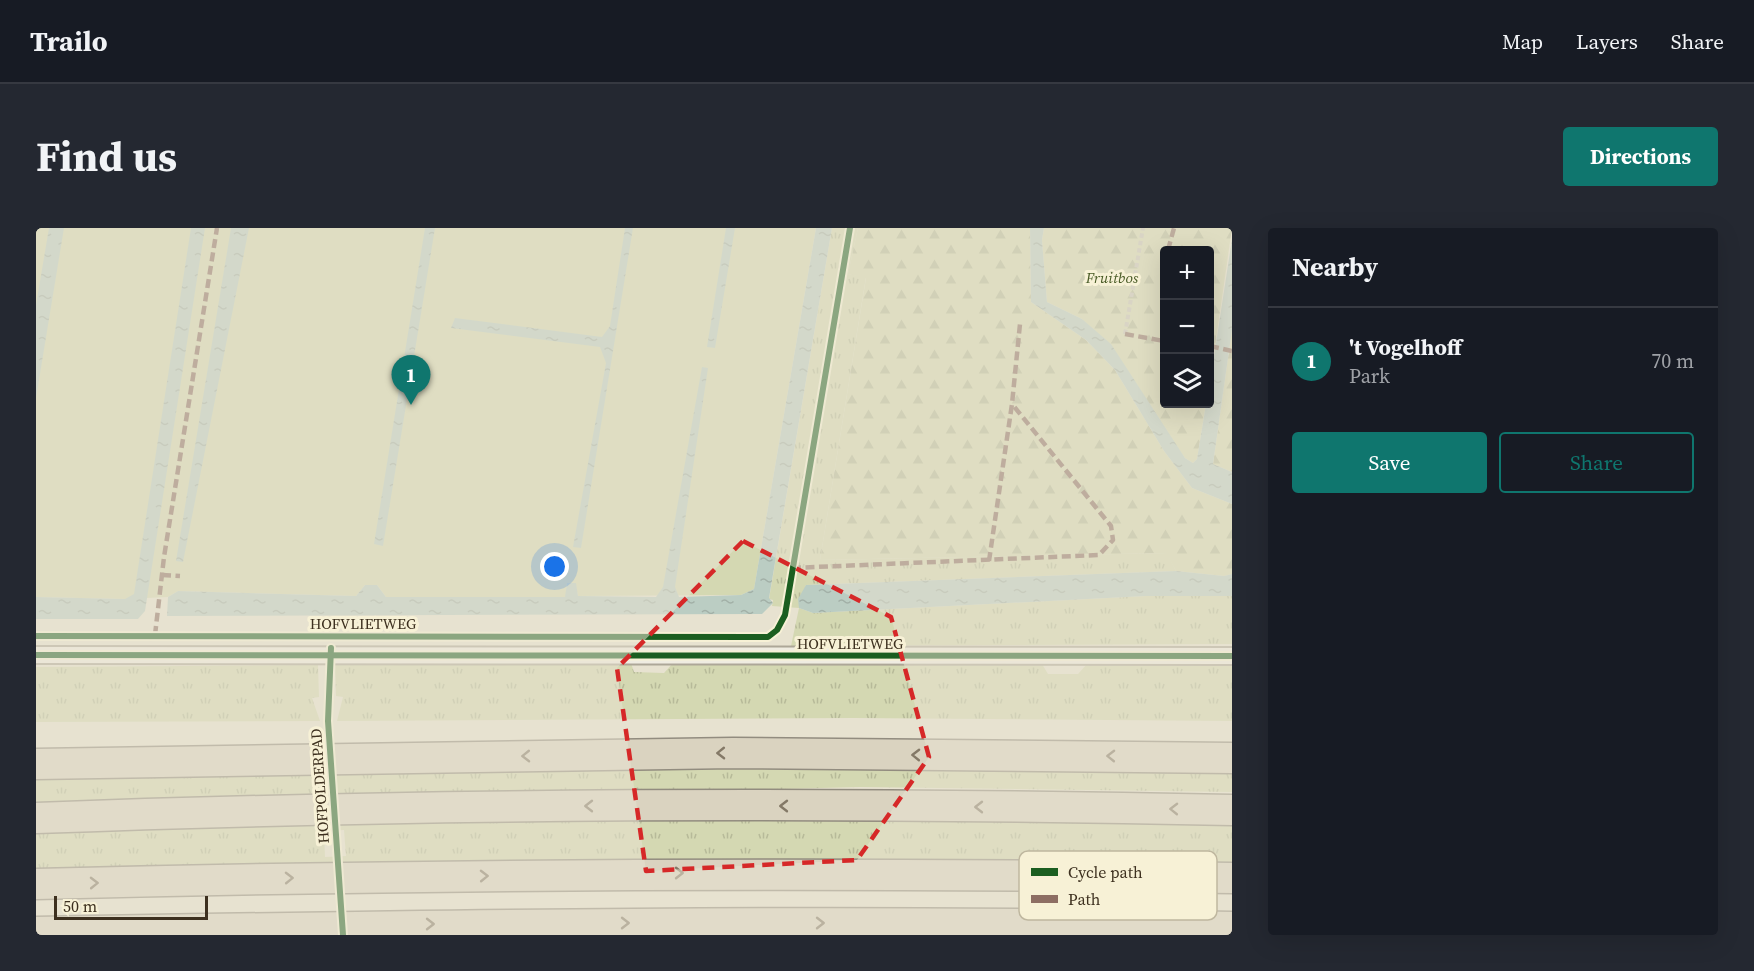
<!DOCTYPE html>
<meta charset="utf-8">
<style>
:root{--surface:#171b24;--page:#242831;--text:#f1f3f6;--muted:#9ea1a6;--line:#363941;--accent:#0f766e}
body{margin:0;font-family:"Source Serif 4",serif;background:var(--page);color:var(--text)}
.controls{position:absolute;right:18px;top:18px;display:grid;overflow:hidden;border-radius:6px;box-shadow:0 6px 24px #0002}
.controls button{width:54px;height:54px;display:grid;place-items:center;padding:0;border:0;border-bottom:2px solid var(--line);background:var(--surface);color:var(--text);font:30px sans-serif}
.scale{position:absolute;left:18px;bottom:15px;width:154px;box-sizing:border-box;padding-left:6px;border:3px solid #3d301f;border-top:0;font-size:16px;line-height:21px;white-space:nowrap;color:#3d301f;-webkit-text-stroke:4px #f7f1d6;paint-order:stroke}
.you{position:absolute;left:519px;top:339px;width:21px;height:21px;margin:-15px;border:4px solid #fff;border-radius:50%;background:#1a73e8;box-shadow:0 0 0 9px #1a73e833}
.badge{display:grid;place-items:center;width:39px;height:39px;border-radius:50%;background:var(--accent);color:#fff;font-size:20px;font-weight:700}
.pin{position:absolute;translate:-50% -50px;filter:drop-shadow(0 2px 3px #0008)}
.pin::after{content:'';position:absolute;top:32px;width:21px;height:18px;background:inherit;clip-path:polygon(0 0,100% 0,50% 100%)}
.list{margin:0;padding:0;list-style:none}
h2{display:flex;justify-content:space-between;align-items:center;height:78px;margin:0;padding:0 24px;font-size:26px}
h2 small{font-size:20px;font-weight:400;color:var(--muted)}
.list li{display:grid;grid-template-columns:39px 1fr auto;gap:18px;align-items:center;box-sizing:border-box;height:108px;padding:0 24px;border-top:2px solid var(--line)}
.list b{display:block;font-size:22px;white-space:nowrap}
.list p{margin:0;font-size:20px;white-space:nowrap;color:var(--muted)}
.list em{font-size:20px;font-style:normal;color:var(--muted)}
.actions{display:flex;gap:12px;padding:18px 24px}
.actions a{flex:1;padding:14px 0;border:2px solid var(--accent);border-radius:6px;text-align:center;font-size:21px;color:var(--accent)}
.actions .main{background:var(--accent);color:#fff}
.icon{flex:none;width:33px;height:33px;fill:none;stroke:currentColor;stroke-width:2;stroke-linecap:round;stroke-linejoin:round}
.map{position:relative;flex:none;width:1196px;height:707px;overflow:hidden;border-radius:6px}
header{display:flex;align-items:center;gap:36px;box-sizing:border-box;height:84px;padding:0 30px;background:var(--surface);border-bottom:2px solid var(--line)}
header strong{font-size:28px}
nav{display:flex;gap:33px;margin-inline-start:auto;font-size:21px}
.intro{display:flex;align-items:center;justify-content:space-between;box-sizing:border-box;height:144px;padding:0 36px}
h1{margin:0;font-size:42px}
.button{padding:15px 27px;border-radius:6px;background:var(--accent);color:#fff;font-size:21px;font-weight:700}
main{display:flex;gap:36px;padding:0 36px}
aside{flex:1;background:var(--surface);border-radius:6px;box-shadow:0 6px 24px #0002}
.map>svg:first-child{display:block}
.grass{fill:url(#grass-tufts);fill-rule:evenodd}
.forest{fill:url(#forest-firs)}
.park{fill:#d4d8b2}
.water{fill:url(#water-ripples)}
.lines{fill:none;stroke-linecap:round;stroke-linejoin:round}
.street-casing{stroke:#ada798;stroke-width:20}
.highway-casing{stroke:#928c7f;stroke-width:33}
.path{stroke:#c7c3b8;stroke-width:4;stroke-dasharray:4.5 3;stroke-linecap:butt}
.street{stroke:#efece1;stroke-width:16}
.highway{stroke:#dad3c0;stroke-width:30}
.quiet{stroke:#8d6e63;stroke-width:4.5;stroke-dasharray:9 4.5;stroke-linecap:butt}
.cycleway-casing{stroke:#f7f1d6;stroke-width:10}
.cycleway{stroke:#1b5e20;stroke-width:6}
.oneway{stroke:#847967}
.marked{fill:none;stroke:#d62828;stroke-width:4.5;stroke-dasharray:12 8;stroke-linejoin:round}
.labels{text-anchor:middle;stroke-width:6;stroke-linejoin:round;paint-order:stroke}
.park-label{font-size:15px;font-style:italic;fill:#485a25;stroke:#f7f1d6}
.street-label{font-size:15px;fill:#3d301f;stroke:#f7f1d6}
.key{fill:#f7f1d6;stroke:#bfb79f;stroke-width:1.5}
.key-label{font-size:16px;fill:#3d301f}
</style>
<header>
<strong>Trailo</strong>
<nav><a>Map</a><a>Layers</a><a>Share</a></nav>
</header>
<div class="intro"><h1>Find us</h1><a class="button">Directions</a></div>
<main>
<div class="map">
<svg width="1196" height="707" viewBox="0 0 1196 707">
<defs>
<pattern id="grass-tufts" width="24" height="20" patternUnits="userSpaceOnUse" patternTransform="scale(1.5)"><rect width="24" height="20" fill="#d4d8b2"/><path d="M3 7l-1-3M5 7V3M7 7l1-3M15 17l-1-3M17 17v-4M19 17l1-3" fill="none" stroke="#b7ba99"/></pattern>
<pattern id="forest-firs" width="22" height="20" patternUnits="userSpaceOnUse" patternTransform="scale(1.5)"><rect width="22" height="20" fill="#d4d8b2"/><path d="M5 1l3.5 6h-7zM16 11l3.5 6h-7z" fill="#b7ba99"/></pattern>
<pattern id="water-ripples" width="26" height="14" patternUnits="userSpaceOnUse" patternTransform="scale(1.5)"><rect width="26" height="14" fill="#bbcdc3"/><path d="M2 4q2-2 4 0t4 0M15 11q2-2 4 0t4 0" fill="none" stroke="#a2b0a7"/></pattern>
</defs>
<rect width="100%" height="100%" fill="#e7e2d0"/>
<g class="grass">
<polygon points="796,0 822,0 812,46 830,49 784,332 1131,325 1140,343 770,357 763,380 777,385 1110,368 1196,368 1196,416 755,418 763,380 736,378 737,372 733,371"/>
<polygon points="299,434 595,435 598,444 628,445 637,435 1006,436 1012,446 1042,446 1051,436 1196,436 1196,493 817,490 301,493 307,469 300,468"/>
<polygon points="282,437 283,469 276,470 284,493 0,494 0,439"/>
<polygon points="324,539 1196,539 1196,564 824,559 319,572 0,576 0,550"/>
<path d="M479,592L1196,595V641L0,645V601ZM308,602L310,628L289,629L288,603Z"/>
</g>
<g class="forest">
<polygon points="822,0 994,0 995,74 1050,112 1079,142 1128,223 1156,260 1196,276 1196,346 1188,348 1140,343 1130,325 784,332 830,50 812,46"/>
<polygon points="1008,0 1196,0 1174,154 1174,22 1128,22 1128,176 1170,176 1161,231 1157,235 1149,230 1046,91 1011,74 1006,12"/>
<polygon points="1196,102 1196,244 1177,236"/>
</g>
<polygon class="park" points="0,0 780,0 718,361 705,367 542,368 539,355 531,355 530,369 350,369 341,357 329,357 320,368 142,363 132,369 89,371 0,369"/>
<g class="water">
<polygon points="13,0 28,0 0,170 0,77"/>
<polygon points="155,0 169,0 109,383 102,391 0,391 0,369 89,371 98,366"/>
<polygon points="195,0 213,0 147,334 140,333"/>
<polygon points="389,0 399,0 347,318 338,316"/>
<polygon points="589,0 597,0 545,320 537,319 570,135 564,119 415,100 419,90 566,109 574,98"/>
<polygon points="690,0 699,0 679,120 671,119"/>
<polygon points="780,0 796,0 733,370 737,375 726,386 131,388 132,369 142,363 320,368 329,357 341,357 350,369 529,369 531,355 540,355 542,368 620,369 627,359 666,139 672,140 639,359 643,369 705,367 718,361"/>
<polygon points="994,0 1008,0 1006,12 1011,74 1046,91 1075,116 1149,230 1157,235 1161,231 1170,176 1174,176 1174,154 1196,11 1196,102 1177,236 1196,244 1196,276 1156,260 1128,223 1079,142 1050,112 995,74"/>
<polygon points="1140,343 1188,348 1196,346 1196,368 1110,368 777,385 763,380 762,371 770,357"/>
</g>
<g class="lines">
<defs>
<polyline id="street" points="0,427 1196,428"/>
<g id="highway">
<polyline points="0,536 697,525 1196,530"/>
<path d="M0,590C398,575 797,574 1196,582"/>
<path d="M0,656C399,646 797,644 1196,650"/>
<path d="M0,704C399,697 797,691 1196,699"/>
</g>
</defs>
<use href="#street" class="street-casing"/>
<use href="#highway" class="highway-casing"/>
<polyline class="path" points="1089,106 1107,0"/>
<use href="#street" class="street"/>
<use href="#highway" class="highway"/>
<g class="quiet">
<polyline points="1132,22 1138,0"/>
<polyline points="1089,106 1128,113"/>
<polyline points="1174,118 1196,123"/>
<polyline points="953,333 976,176 984,96"/>
<polyline points="756,340 1063,327 1077,312 1075,298 976,176"/>
<polyline points="126,347 144,348"/>
<polyline points="119,407 128,329 181,0"/>
</g>
<defs>
<g id="cycleway">
<polyline points="0,408 732,409 741,402 749,387 814,0"/>
<polyline points="295,420 292,493 307,707"/>
<polyline points="0,427 1196,428"/>
</g>
</defs>
<use href="#cycleway" class="cycleway-casing"/>
<use href="#cycleway" class="cycleway"/>
</g>
<defs><path id="oneway-chevron" d="M-2-3.5L2.5 0L-2 3.5" fill="none" stroke-width="1.6" stroke-linecap="round" stroke-linejoin="round" transform="scale(1.5)"/></defs>
<g class="oneway">
<use href="#oneway-chevron" transform="translate(685 525) rotate(179)"/>
<use href="#oneway-chevron" transform="translate(880 527) rotate(-179)"/>
<use href="#oneway-chevron" transform="translate(490 528) rotate(179)"/>
<use href="#oneway-chevron" transform="translate(1075 528) rotate(-179)"/>
<use href="#oneway-chevron" transform="translate(553 578) rotate(180)"/>
<use href="#oneway-chevron" transform="translate(748 578) rotate(-180)"/>
<use href="#oneway-chevron" transform="translate(943 579) rotate(-180)"/>
<use href="#oneway-chevron" transform="translate(1138 581) rotate(-179)"/>
<use href="#oneway-chevron" transform="translate(643 645)"/>
<use href="#oneway-chevron" transform="translate(448 648) rotate(-1)"/>
<use href="#oneway-chevron" transform="translate(253 650) rotate(-1)"/>
<use href="#oneway-chevron" transform="translate(58 655) rotate(-1)"/>
<use href="#oneway-chevron" transform="translate(589 695)"/>
<use href="#oneway-chevron" transform="translate(784 695)"/>
<use href="#oneway-chevron" transform="translate(394 696)"/>
</g>
<path d="M0 0H1196V707H0ZM707,313L855,389L893,529L821,632L610,643L581,440Z" fill="#e7e2d0" fill-opacity=".55" fill-rule="evenodd"/>
<path class="marked" d="M707,313L855,389L893,529L821,632L610,643L581,440Z"/>
<g class="labels">
<g class="park-label">
<text x="1076" y="55">Fruitbos</text>
</g>
<g class="street-label">
<text x="327" y="401">HOFVLIETWEG</text>
<text x="814" y="421">HOFVLIETWEG</text>
<text transform="translate(284 558) rotate(-94)" y="5">HOFPOLDERPAD</text>
</g>
</g>
<rect x="983" y="623" width="198" height="69" rx="9" class="key"/>
<rect x="995" y="640" width="27" height="8" fill="#1b5e20"/>
<rect x="995" y="667" width="27" height="8" fill="#8d6e63"/>
<g class="key-label">
<text x="1032" y="650">Cycle path</text>
<text x="1032" y="677">Path</text>
</g>
</svg>
<div class="controls">
<button>+</button>
<button>−</button>
<button><svg class="icon" aria-label="layers" viewBox="0 0 24 24"><path d="M12 4l9 5-9 5-9-5zM3 14l9 5 9-5"/></svg></button>
</div>
<div class="scale">50 m</div>
<div class="you"></div>
<div class="pin badge" style="left:375px;top:177px">1</div>
</div>
<aside>
<h2>Nearby<small></small></h2>
<ul class="list">
<li><span class="badge">1</span><div><b>'t Vogelhoff</b><p>Park</p></div><em>70 m</em></li>
</ul>
<div class="actions"><a class="main">Save</a><a>Share</a></div>
</aside>
</main>
